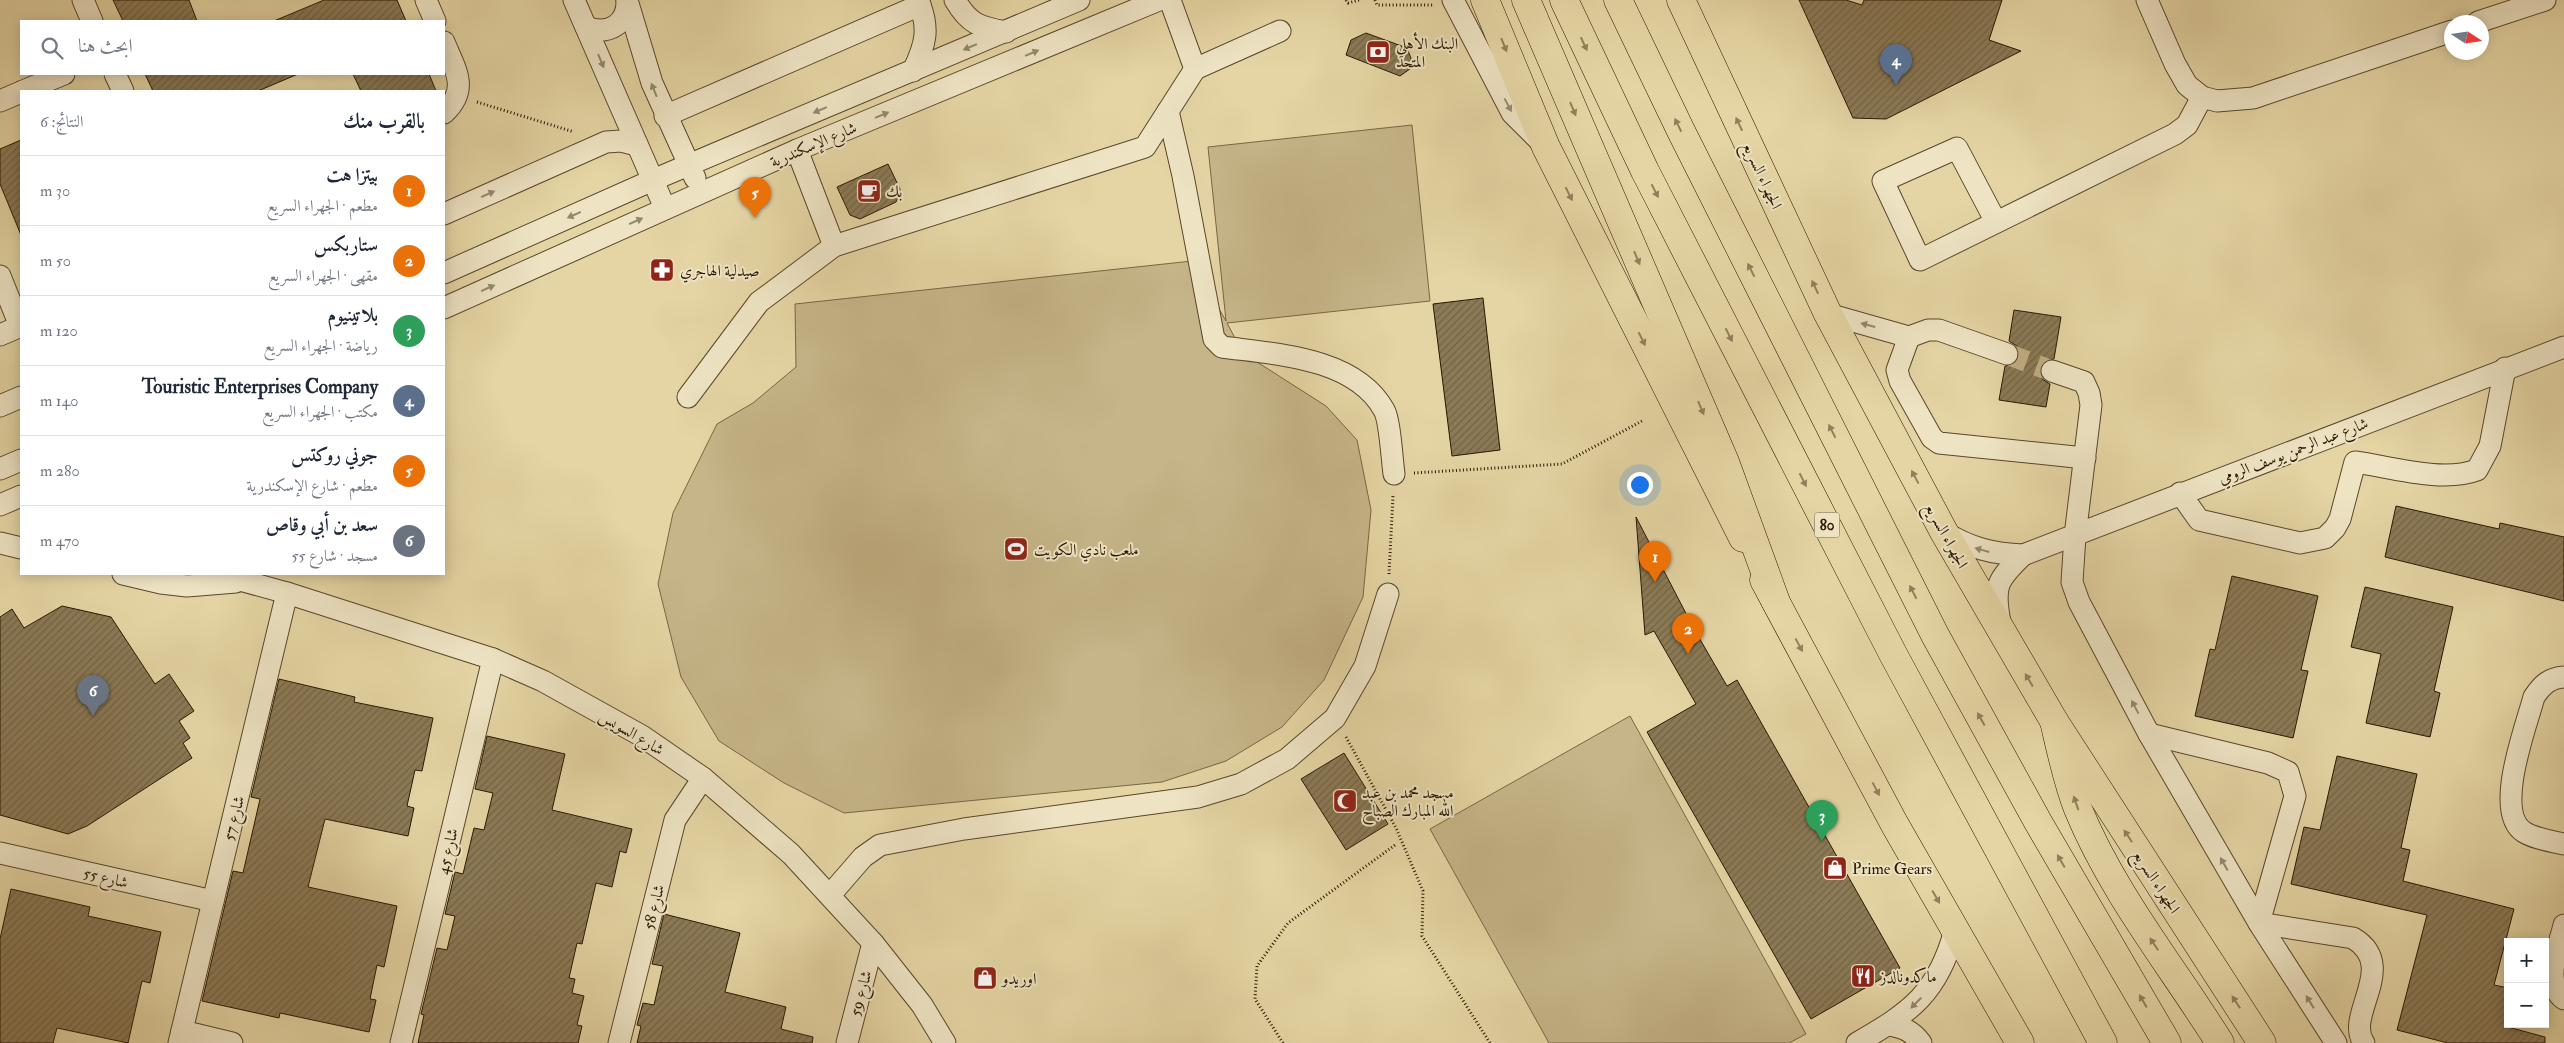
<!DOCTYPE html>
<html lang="ar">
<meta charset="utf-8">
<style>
:root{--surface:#fff;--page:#f6f6f7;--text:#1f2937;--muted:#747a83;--line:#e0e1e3;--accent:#7c3aed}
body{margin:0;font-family:"IM FELL Double Pica",Amiri,serif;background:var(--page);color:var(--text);direction:rtl}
.controls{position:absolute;right:15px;bottom:15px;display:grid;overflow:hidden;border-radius:0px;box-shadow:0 2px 12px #0003}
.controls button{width:45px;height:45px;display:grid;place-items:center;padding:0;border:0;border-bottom:1px solid var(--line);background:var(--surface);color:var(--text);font:25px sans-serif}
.compass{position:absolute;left:2444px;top:15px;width:45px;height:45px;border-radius:50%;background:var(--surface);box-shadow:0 2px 12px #0003;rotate:102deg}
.you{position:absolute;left:1639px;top:484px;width:18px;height:18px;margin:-12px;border:4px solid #fff;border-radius:50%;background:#1a73e8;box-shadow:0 0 0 8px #1a73e833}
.badge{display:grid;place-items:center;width:32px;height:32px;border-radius:50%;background:var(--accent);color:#fff;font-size:16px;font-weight:700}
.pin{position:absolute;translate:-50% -41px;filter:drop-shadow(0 1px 2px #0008)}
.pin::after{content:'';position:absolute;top:26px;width:18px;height:15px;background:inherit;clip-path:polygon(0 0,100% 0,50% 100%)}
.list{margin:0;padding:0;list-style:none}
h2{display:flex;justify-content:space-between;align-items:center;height:65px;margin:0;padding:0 20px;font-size:21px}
h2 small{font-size:16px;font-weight:400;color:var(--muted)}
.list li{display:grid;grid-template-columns:32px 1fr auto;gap:15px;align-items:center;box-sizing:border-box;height:70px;padding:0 20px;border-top:1px solid var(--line)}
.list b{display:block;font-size:19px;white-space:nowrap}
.list p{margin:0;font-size:16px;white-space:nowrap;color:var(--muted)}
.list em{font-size:16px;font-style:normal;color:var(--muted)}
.icon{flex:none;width:28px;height:28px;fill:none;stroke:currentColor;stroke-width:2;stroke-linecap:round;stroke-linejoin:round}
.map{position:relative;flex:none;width:2564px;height:1043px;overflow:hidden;direction:ltr}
.search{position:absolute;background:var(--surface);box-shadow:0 2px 12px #0003;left:20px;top:20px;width:425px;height:55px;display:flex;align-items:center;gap:12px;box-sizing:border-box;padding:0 18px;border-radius:0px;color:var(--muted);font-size:19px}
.panel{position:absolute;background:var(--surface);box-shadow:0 2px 12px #0003;left:20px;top:90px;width:425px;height:485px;border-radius:0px;direction:rtl}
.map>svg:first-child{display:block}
.pitch{fill:#c5b588;stroke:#786644}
.building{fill:url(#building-hatch);stroke:#2a1801}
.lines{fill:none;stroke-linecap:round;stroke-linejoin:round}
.minor-tunnel{stroke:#c0af83;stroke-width:21;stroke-dasharray:21 11;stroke-linecap:butt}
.minor-casing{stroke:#59472a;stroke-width:23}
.major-casing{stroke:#2a1801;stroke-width:29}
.highway-casing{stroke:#2a1801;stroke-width:29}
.path{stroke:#2a1801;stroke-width:3;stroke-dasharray:1 2.5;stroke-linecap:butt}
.minor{stroke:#eee4c4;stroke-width:21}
.major{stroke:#e5d5a4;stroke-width:28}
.highway{stroke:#e5d5a4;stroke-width:28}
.oneway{fill:#91805b}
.oneway2{fill:#96886c}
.labels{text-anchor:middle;stroke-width:4;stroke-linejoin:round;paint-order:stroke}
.shield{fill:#eee4c4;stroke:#65553c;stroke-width:1}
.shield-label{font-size:15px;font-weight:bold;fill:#2a1801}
.poi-label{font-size:16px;fill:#2a1801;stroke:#eee4c4;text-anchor:start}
.street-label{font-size:16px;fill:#2a1801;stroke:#eee4c4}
</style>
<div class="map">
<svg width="2564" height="1043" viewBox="0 0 2564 1043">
<defs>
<pattern id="building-hatch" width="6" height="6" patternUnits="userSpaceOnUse" patternTransform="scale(1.25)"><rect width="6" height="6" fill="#8b7a56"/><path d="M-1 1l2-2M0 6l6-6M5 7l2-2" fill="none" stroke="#726345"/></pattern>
</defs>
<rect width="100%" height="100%" fill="#e5d5a4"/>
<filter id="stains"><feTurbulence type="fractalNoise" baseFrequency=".004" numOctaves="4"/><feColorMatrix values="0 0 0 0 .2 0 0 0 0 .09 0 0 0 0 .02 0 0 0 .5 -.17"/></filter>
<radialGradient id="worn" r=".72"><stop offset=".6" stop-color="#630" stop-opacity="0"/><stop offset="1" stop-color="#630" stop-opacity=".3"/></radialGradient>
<g class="pitch">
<polygon points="1412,125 1430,301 1227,323 1243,353 1326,406 1357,440 1371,510 1363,597 1324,680 1282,727 1226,761 1162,782 844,813 784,783 719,741 681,677 658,584 673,513 717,424 753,403 796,367 795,304 1192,261 1226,321 1208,147"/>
<polygon points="1630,716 1806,1034 1789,1043 1549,1043 1430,829"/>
</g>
<g class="building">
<polygon points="113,0 189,0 197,21 123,21"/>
<polygon points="324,0 397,0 406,21 274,21"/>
<polygon points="1799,0 1846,0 1862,5 1864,0 2002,0 1989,40 2021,51 1886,119 1853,118"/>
<polygon points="1366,33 1407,48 1414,66 1400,76 1346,55 1351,40"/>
<polygon points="145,74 298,74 258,91 153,91"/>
<polygon points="353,74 429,74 436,91 361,91"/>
<polygon points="21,140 21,235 0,184 0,149"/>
<polygon points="888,164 900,189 900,194 896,202 860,219 850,215 837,187"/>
<polygon points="1483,298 1500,450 1452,456 1433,304"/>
<polygon points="2014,310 2061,317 2054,359 2044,361 2040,367 2042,379 2050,384 2046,407 1999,400 2005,366 2015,364 2019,358 2017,346 2009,341"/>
<polygon points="2396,506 2499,529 2500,523 2564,537 2564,601 2385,557"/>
<polygon points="1636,517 1694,629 1727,686 1737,680 1900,968 1811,1019 1647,732 1696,704 1654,631 1645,635"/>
<polygon points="2232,576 2318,596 2301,670 2308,671 2293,738 2195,716 2210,649 2215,650"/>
<polygon points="2365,587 2453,607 2434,691 2440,693 2430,737 2366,723 2381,654 2351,647"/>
<polygon points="62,606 111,617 155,684 169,674 194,711 179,721 190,738 183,743 192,758 87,826 68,834 0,815 0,617 12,609 24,628"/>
<polygon points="279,679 355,697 354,702 433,718 422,771 415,770 407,806 414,808 408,836 325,819 308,887 397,906 384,967 377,965 370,999 376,1000 369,1032 280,1013 279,1018 202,1001 233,871 243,873 260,799 251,797"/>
<polygon points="487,736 565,754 552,810 632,829 626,853 620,851 612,887 596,883 582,944 577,943 569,978 575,979 572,993 584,996 577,1025 582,1026 578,1043 418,1043 424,1015 421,1014 437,948 447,950 455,916 445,914 455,872 463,874 474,828 484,830 493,793 475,789"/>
<polygon points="1344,753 1388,824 1346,850 1301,779"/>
<polygon points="2337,756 2417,774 2401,848 2410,850 2403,881 2514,909 2494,985 2508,988 2508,1027 2545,1037 2545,1043 2448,1043 2397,1030 2427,915 2291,884 2304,827 2320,830"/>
<polygon points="11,889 90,907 88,916 161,932 150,983 142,981 128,1043 57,1028 53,1043 0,1043 0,939"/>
<polygon points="664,914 740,933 725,992 786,1007 781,1029 813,1037 812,1043 637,1043 641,1026 637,1025 643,1003 654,1005 663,966 652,964"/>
</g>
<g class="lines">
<polyline class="minor-tunnel" points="2007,354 2052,371"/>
<defs>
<g id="minor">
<polyline points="83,0 92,21"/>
<polyline points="426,0 435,21"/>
<polyline points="574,0 665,208"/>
<polyline points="627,0 652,83 695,178"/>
<path d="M955,0C969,24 979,27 1006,32"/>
<polyline points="1170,0 1195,69"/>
<polyline points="1453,0 1512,113 1540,141"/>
<polyline points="2147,0 2175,64 2187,85 2202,97 2217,101 2253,98 2452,31"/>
<polyline points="2478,22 2545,0"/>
<path d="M586,27C608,36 628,24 627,0"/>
<path d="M444,42C455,69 470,89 444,113"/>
<path d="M913,71C926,44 930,28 918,0"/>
<polyline points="115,74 123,91"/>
<polyline points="23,91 64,74"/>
<polyline points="0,101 21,92"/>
<path d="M1168,111L1183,176L1214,339L1222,347C1274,354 1355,357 1384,410C1390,420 1392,460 1394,474"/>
<polyline points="665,116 920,5"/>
<polyline points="797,150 834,246"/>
<polyline points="444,214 606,142 621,141 637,145"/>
<polyline points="1996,222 1957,148 1883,181 1920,260 2175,134 2187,125 2202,97"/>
<polyline points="444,273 653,180 1079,0"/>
<polyline points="0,276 20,326"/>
<polyline points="444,308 797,150 1159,0"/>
<polyline points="1828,314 1909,337 1928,330 1939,330 2007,354"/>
<polyline points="0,335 21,326"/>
<polyline points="1909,337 1897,370 1900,381 1932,438 1939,443 2085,458"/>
<polyline points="2052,371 2084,382 2089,393 2091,405 2075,536 2072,582 2079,602 2149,734 2259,923 2336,1043"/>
<polyline points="688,397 759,302 834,246 1145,147 1195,69 1280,31"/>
<polyline points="0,406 21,397"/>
<polyline points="0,469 21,460"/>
<path d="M2180,493L2199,520L2300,543L2325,538L2335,528L2340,519L2355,462C2391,467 2443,483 2477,470L2490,446L2505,368"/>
<polyline points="0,505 21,496"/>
<path d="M1944,532C1970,548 1993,554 2023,555L2564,347"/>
<polyline points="0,543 21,548"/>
<polyline points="123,574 161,583 187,586 236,582"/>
<polyline points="218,574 287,593 493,659 543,681 642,736 703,778 791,854 873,943 922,1005 945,1043"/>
<path d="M2000,622C1993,586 1997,580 2023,555"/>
<path d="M2564,677C2549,678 2542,685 2534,697C2526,727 2493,812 2524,832C2535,839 2551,841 2564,844"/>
<path d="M2149,734L2268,763L2288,772L2295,796L2259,923L2353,938C2400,966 2344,1015 2364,1043"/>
<polyline points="0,853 213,901"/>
<polyline points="830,895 863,857 880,845 964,829 1198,797 1241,784 1287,759 1335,718 1365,666 1388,594"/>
<path d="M2564,925C2559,947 2542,983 2564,999"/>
<path d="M1889,1025C1903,1027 1912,1031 1921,1043"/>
<polyline points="182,1031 232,1043"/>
<polyline points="179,1043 287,593"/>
<polyline points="401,1043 493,659"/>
<polyline points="619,1043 675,820 703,778"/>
<polyline points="847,1043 873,943"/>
<path d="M1857,1043C1911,1012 1938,993 1955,930"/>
</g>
<g id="major">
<polyline points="1485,0 1546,147 1743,538"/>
<polyline points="1681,0 1828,314 1944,532 2054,721 2262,1043"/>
<polyline points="1764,580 1895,825 2020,1043"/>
</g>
<g id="highway">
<polyline points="1526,0 1725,462 1776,602"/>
<polyline points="1564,0 1645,171 1893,654 2103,1043"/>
<polyline points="1618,0 1681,131 1935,635 2038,822 2167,1043"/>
<path d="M2054,721C2061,751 2067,781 2078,809C2113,894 2172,966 2220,1043"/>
</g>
</defs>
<use href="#minor" class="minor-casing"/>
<use href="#major" class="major-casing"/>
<use href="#highway" class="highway-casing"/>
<g class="path">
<polyline points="1346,0 1348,3 1359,0"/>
<polyline points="1375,0 1377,5 1433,5"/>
<polyline points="477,102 574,132"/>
<polyline points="1414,473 1562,464 1642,421"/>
<polyline points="1389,574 1393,496"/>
<polyline points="1346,737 1396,828 1423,891 1422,936 1490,1043"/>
<polyline points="1283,1043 1255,999 1257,966 1288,923 1395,845"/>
</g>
<use href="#minor" class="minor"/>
<use href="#major" class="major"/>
<use href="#highway" class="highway"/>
</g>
<defs><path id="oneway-solid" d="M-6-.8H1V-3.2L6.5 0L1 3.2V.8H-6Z" transform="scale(1.25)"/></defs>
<g class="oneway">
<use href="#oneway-solid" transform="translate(1584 44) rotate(65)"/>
<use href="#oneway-solid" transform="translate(1504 45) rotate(68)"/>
<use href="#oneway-solid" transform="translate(1573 109) rotate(67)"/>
<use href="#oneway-solid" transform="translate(1739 124) rotate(-115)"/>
<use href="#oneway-solid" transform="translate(1678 125) rotate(-116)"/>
<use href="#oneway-solid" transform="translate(1655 191) rotate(63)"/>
<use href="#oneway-solid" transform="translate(1569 194) rotate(63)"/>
<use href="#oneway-solid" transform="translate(1637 258) rotate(67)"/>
<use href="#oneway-solid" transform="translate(1751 270) rotate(-117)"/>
<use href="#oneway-solid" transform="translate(1815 287) rotate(-115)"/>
<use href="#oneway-solid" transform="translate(1729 335) rotate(63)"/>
<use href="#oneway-solid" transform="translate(1642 339) rotate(63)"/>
<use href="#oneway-solid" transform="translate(1701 408) rotate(67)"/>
<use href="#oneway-solid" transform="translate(1832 431) rotate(-117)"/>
<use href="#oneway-solid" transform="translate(1915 477) rotate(-118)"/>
<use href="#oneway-solid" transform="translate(1803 480) rotate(63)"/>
<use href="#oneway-solid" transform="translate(1913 592) rotate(-117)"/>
<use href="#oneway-solid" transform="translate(1799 645) rotate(62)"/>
<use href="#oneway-solid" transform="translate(2029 680) rotate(-121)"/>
<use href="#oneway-solid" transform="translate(1981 719) rotate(-119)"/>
<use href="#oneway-solid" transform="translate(1876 789) rotate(62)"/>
<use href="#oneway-solid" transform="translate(2076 803) rotate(-109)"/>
<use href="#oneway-solid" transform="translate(2128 836) rotate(-123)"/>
<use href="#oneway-solid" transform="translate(2061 861) rotate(-120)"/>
<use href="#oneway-solid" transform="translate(1936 897) rotate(60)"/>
<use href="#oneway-solid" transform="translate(2154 944) rotate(-124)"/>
<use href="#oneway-solid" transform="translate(2143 1001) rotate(-120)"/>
<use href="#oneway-solid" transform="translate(2236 1002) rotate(-123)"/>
</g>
<g class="oneway2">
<use href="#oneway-solid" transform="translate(970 47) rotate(157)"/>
<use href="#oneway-solid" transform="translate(1032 53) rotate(-23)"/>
<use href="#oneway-solid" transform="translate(601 61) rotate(67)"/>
<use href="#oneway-solid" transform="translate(654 90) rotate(-112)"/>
<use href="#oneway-solid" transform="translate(1508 105) rotate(62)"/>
<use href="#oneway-solid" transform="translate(820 110) rotate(157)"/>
<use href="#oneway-solid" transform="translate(882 115) rotate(-23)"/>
<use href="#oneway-solid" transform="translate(488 194) rotate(-24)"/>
<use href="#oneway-solid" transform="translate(574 215) rotate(156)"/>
<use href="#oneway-solid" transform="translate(636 221) rotate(-24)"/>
<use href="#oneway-solid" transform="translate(488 288) rotate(-24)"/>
<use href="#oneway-solid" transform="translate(1868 325) rotate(-165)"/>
<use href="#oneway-solid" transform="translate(1982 550) rotate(-164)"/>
<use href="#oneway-solid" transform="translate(2135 707) rotate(-118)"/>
<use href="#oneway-solid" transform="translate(2224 864) rotate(-120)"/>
<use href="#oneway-solid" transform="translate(2310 1002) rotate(-122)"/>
<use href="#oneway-solid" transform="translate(1916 1003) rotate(135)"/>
</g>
<defs>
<symbol id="bank-square" viewBox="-11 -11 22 22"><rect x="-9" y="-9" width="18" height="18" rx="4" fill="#8f2418" stroke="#eee4c4"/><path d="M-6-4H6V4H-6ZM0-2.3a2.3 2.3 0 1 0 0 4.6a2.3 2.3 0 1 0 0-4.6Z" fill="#fff"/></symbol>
<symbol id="cafe-square" viewBox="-11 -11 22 22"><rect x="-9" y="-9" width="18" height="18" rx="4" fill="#8f2418" stroke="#eee4c4"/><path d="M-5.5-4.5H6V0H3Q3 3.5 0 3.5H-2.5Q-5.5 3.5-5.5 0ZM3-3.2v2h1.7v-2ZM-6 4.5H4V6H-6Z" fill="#fff"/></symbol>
<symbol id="pharmacy-square" viewBox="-11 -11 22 22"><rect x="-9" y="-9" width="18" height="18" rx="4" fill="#8f2418" stroke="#eee4c4"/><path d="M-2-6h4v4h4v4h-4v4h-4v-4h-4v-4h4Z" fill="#fff"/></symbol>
<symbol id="stadium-square" viewBox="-11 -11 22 22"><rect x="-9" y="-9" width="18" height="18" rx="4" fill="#8f2418" stroke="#eee4c4"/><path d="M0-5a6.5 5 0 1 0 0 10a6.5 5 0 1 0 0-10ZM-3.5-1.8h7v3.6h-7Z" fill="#fff"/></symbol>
<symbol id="mosque-square" viewBox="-11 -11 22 22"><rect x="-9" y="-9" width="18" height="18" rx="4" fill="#8f2418" stroke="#eee4c4"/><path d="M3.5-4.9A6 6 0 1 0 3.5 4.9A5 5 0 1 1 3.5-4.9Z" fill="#fff"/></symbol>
<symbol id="shop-square" viewBox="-11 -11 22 22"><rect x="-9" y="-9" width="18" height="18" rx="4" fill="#8f2418" stroke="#eee4c4"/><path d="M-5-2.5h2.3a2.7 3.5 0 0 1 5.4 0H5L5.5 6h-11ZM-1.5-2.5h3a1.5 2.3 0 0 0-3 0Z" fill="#fff"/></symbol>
<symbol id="restaurant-square" viewBox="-11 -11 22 22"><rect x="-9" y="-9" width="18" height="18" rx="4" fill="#8f2418" stroke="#eee4c4"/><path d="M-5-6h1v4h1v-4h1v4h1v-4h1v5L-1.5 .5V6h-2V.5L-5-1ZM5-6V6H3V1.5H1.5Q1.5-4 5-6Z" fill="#fff"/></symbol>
</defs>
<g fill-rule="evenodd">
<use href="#bank-square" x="1364" y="38" width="28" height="28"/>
<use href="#cafe-square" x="855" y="177" width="28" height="28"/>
<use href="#pharmacy-square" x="648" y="256" width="28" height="28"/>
<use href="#stadium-square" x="1002" y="535" width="28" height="28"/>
<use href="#mosque-square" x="1331" y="787" width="28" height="28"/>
<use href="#shop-square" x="1821" y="854" width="28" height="28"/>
<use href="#restaurant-square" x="1849" y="962" width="28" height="28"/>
<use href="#shop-square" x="971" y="964" width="28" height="28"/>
</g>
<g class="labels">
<rect class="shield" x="1814.5" y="512.5" width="25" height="25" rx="4"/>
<g class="shield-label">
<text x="1827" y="530">80</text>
</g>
<g class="poi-label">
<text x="1396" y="49">البنك الأهلي<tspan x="1396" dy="18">المتحد</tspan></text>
<text x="886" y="197">بك</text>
<text x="680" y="276">صيدلية الهاجري</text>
<text x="1034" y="555">ملعب نادي الكويت</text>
<text x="1362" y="798">مسجد محمد بن عبد<tspan x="1362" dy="18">الله المبارك الصباح</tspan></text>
<text x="1852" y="874">Prime Gears</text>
<text x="1880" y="982">ماكدونالدز</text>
<text x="1002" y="984">اوريدو</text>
</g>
<g class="street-label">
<text transform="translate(813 144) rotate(-23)" y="6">شارع الإسكندرية</text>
<text transform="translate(1763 175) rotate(65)" y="6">الجهراء السريع</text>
<text transform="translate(2293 450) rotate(-21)" y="6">شارع عبد الرحمن يوسف الرومي</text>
<text transform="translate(1947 535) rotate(61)" y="6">الجهراء السريع</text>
<text transform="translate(632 732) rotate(31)" y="6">شارع السويس</text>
<text transform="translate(233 818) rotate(-76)" y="6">شارع 57</text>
<text transform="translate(447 851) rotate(-77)" y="6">شارع 45</text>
<text transform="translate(106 877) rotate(13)" y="6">شارع 55</text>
<text transform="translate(2157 881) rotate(57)" y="6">الجهراء السريع</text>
<text transform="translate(653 907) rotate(-76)" y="6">شارع 58</text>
<text transform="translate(860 993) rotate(-75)" y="6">شارع 59</text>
</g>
</g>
<rect width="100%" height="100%" filter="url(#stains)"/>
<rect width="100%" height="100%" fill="url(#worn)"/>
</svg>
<div class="controls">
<button>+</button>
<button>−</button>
</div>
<svg class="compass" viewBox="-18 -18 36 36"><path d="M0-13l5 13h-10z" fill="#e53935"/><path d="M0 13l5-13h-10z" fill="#747a83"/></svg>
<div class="you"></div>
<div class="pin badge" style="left:1655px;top:582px;background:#e8710a">1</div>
<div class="pin badge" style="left:1688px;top:654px;background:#e8710a">2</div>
<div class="pin badge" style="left:1822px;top:841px;background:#2e9e5b">3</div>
<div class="pin badge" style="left:1896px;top:85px;background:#5c6f8a">4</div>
<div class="pin badge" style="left:755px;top:218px;background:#e8710a">5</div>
<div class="pin badge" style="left:93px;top:716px;background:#6b7280">6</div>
<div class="search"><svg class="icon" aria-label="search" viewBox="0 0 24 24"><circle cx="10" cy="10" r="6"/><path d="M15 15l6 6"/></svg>ابحث هنا</div>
<section class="panel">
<h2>بالقرب منك<small>النتائج: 6</small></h2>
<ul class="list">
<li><span class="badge" style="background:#e8710a">1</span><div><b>بيتزا هت</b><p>مطعم · الجهراء السريع</p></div><em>30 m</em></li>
<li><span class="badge" style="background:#e8710a">2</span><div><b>ستاربكس</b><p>مقهى · الجهراء السريع</p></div><em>50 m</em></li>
<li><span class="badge" style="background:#2e9e5b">3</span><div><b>بلاتينيوم</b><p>رياضة · الجهراء السريع</p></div><em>120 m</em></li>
<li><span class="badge" style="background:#5c6f8a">4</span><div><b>Touristic Enterprises Company</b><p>مكتب · الجهراء السريع</p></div><em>140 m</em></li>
<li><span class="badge" style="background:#e8710a">5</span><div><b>جوني روكتس</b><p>مطعم · شارع الإسكندرية</p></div><em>280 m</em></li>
<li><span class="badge" style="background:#6b7280">6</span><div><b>سعد بن أبي وقاص</b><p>مسجد · شارع 55</p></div><em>470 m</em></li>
</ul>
</section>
</div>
